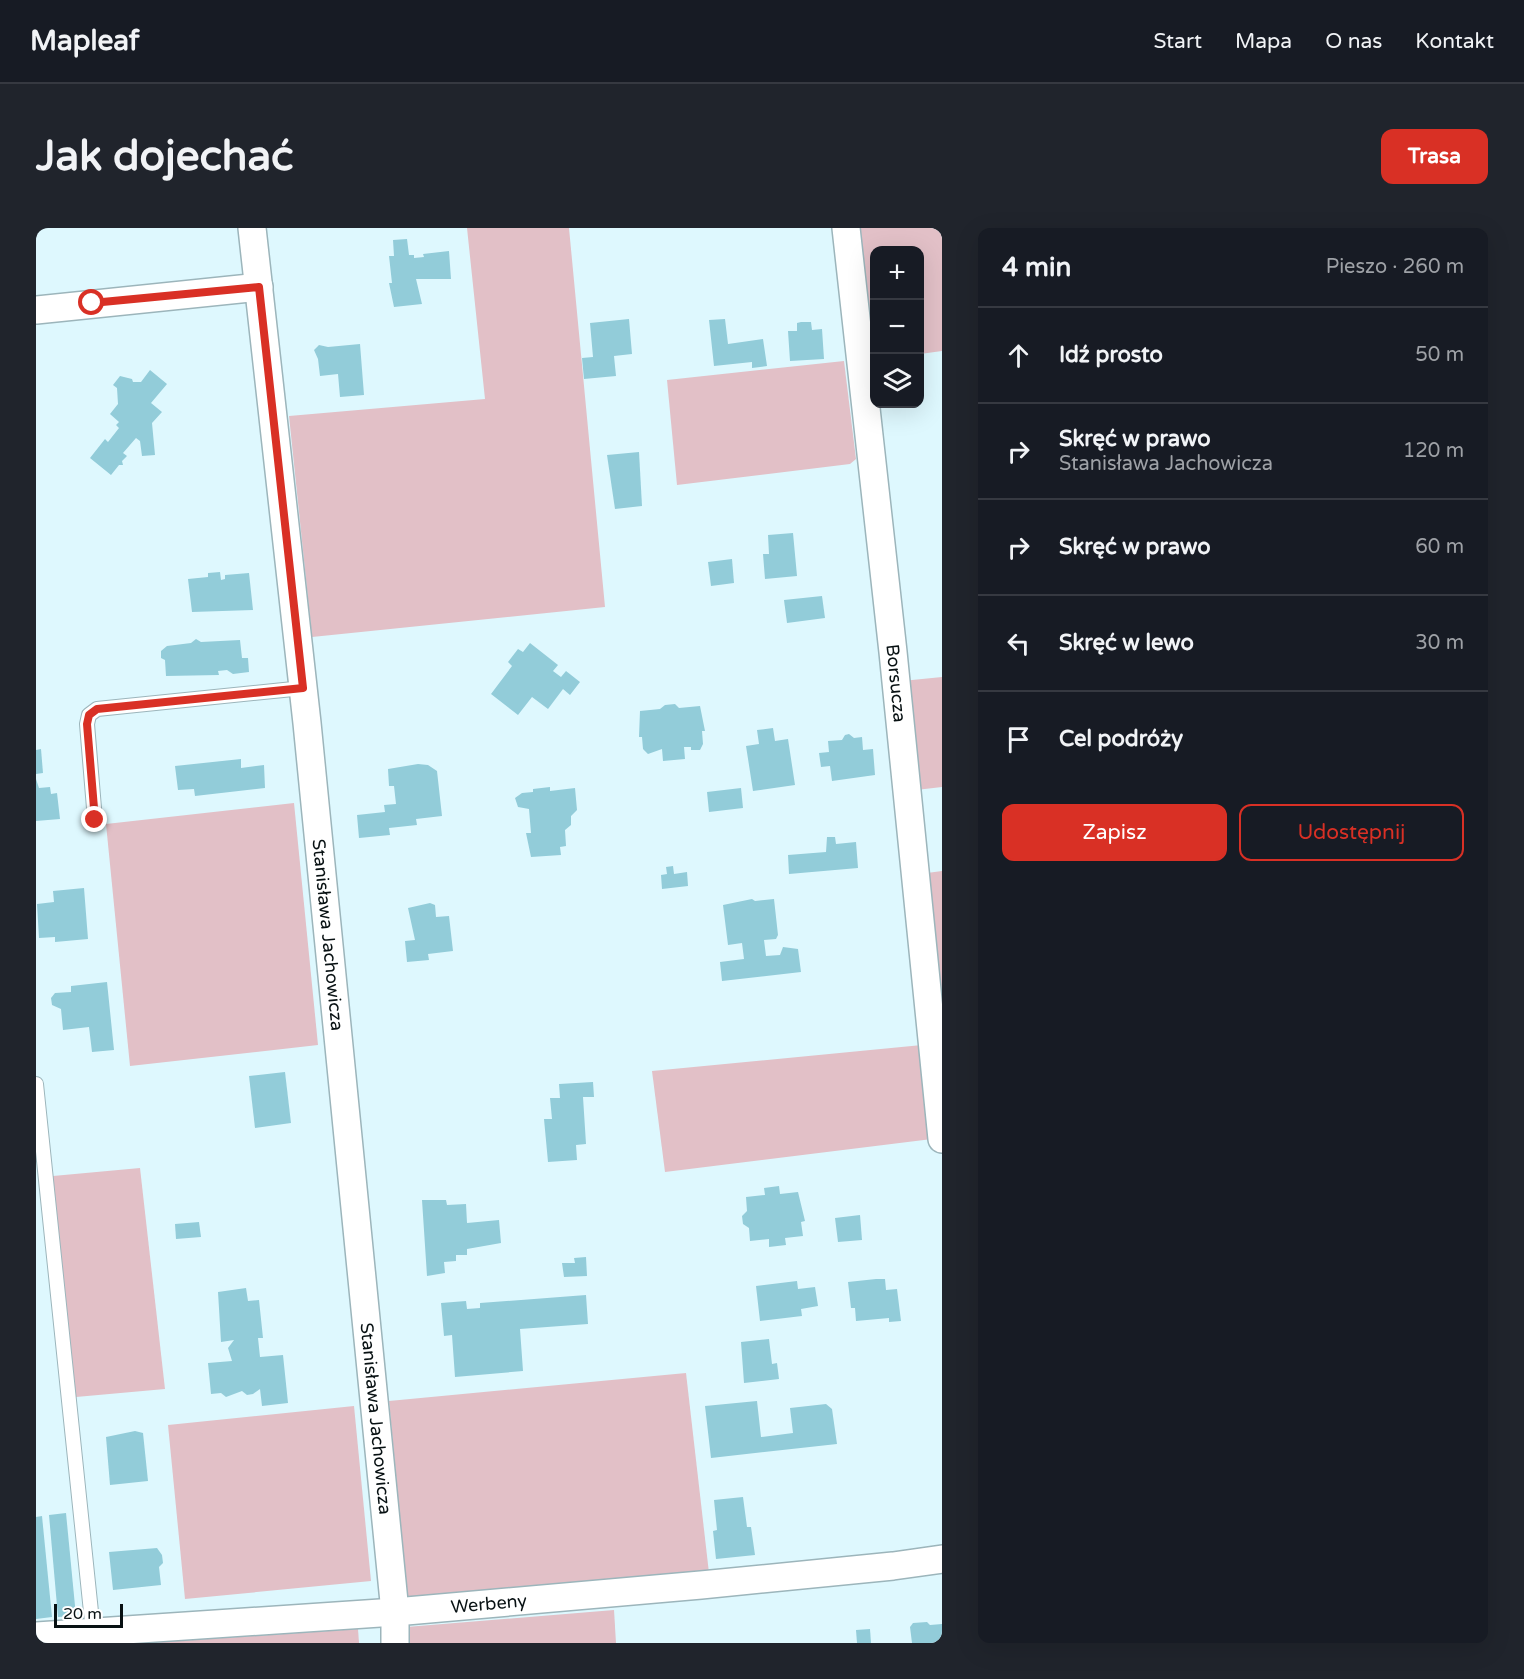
<!DOCTYPE html>
<html lang="pl">
<meta charset="utf-8">
<style>
:root{--surface:#171b24;--page:#20242c;--text:#f1f3f6;--muted:#9ea1a6;--line:#363941;--accent:#d93025}
body{margin:0;font-family:"Varela Round",sans-serif;background:var(--page);color:var(--text)}
.controls{position:absolute;right:18px;top:18px;display:grid;overflow:hidden;border-radius:12px;box-shadow:0 6px 24px #0002}
.controls button{width:54px;height:54px;display:grid;place-items:center;padding:0;border:0;border-bottom:2px solid var(--line);background:var(--surface);color:var(--text);font:30px sans-serif}
.scale{position:absolute;left:18px;bottom:15px;width:69px;box-sizing:border-box;padding-left:6px;border:3px solid #081113;border-top:0;font-size:16px;line-height:21px;white-space:nowrap;color:#081113;-webkit-text-stroke:4px #fff;paint-order:stroke}
.stop{position:absolute;width:18px;height:18px;margin:-14px;border:4px solid #d93025;border-radius:50%;background:#fff}
.stop.end{background:#d93025;border-color:#fff;box-shadow:0 2px 6px #0008}
.list{margin:0;padding:0;list-style:none}
h2{display:flex;justify-content:space-between;align-items:center;height:78px;margin:0;padding:0 24px;font-size:26px}
h2 small{font-size:20px;font-weight:400;color:var(--muted)}
.list li{display:grid;grid-template-columns:39px 1fr auto;gap:18px;align-items:center;box-sizing:border-box;height:96px;padding:0 24px;border-top:2px solid var(--line)}
.list b{display:block;font-size:22px;white-space:nowrap}
.list p{margin:0;font-size:20px;white-space:nowrap;color:var(--muted)}
.list em{font-size:20px;font-style:normal;color:var(--muted)}
.actions{display:flex;gap:12px;padding:18px 24px}
.actions a{flex:1;padding:14px 0;border:2px solid var(--accent);border-radius:12px;text-align:center;font-size:21px;color:var(--accent)}
.actions .main{background:var(--accent);color:#fff}
.icon{flex:none;width:33px;height:33px;fill:none;stroke:currentColor;stroke-width:2;stroke-linecap:round;stroke-linejoin:round}
.map{position:relative;flex:none;width:906px;height:1415px;overflow:hidden;border-radius:12px}
header{display:flex;align-items:center;gap:36px;box-sizing:border-box;height:84px;padding:0 30px;background:var(--surface);border-bottom:2px solid var(--line)}
header strong{font-size:28px}
nav{display:flex;gap:33px;margin-inline-start:auto;font-size:21px}
.intro{display:flex;align-items:center;justify-content:space-between;box-sizing:border-box;height:144px;padding:0 36px}
h1{margin:0;font-size:42px}
.button{padding:15px 27px;border-radius:12px;background:var(--accent);color:#fff;font-size:21px;font-weight:700}
main{display:flex;gap:36px;padding:0 36px}
aside{flex:1;background:var(--surface);border-radius:12px;box-shadow:0 6px 24px #0002}
.map>svg:first-child{display:block}
.green{fill:#e2c0c7}
.building{fill:#92ccd9}
.lines{fill:none;stroke-linecap:round;stroke-linejoin:round}
.lane-casing{stroke:#9cb5bb;stroke-width:16}
.street-casing{stroke:#9cb5bb;stroke-width:30}
.lane{stroke:#fff;stroke-width:14}
.street{stroke:#fff;stroke-width:27}
.route{stroke:#d93025;stroke-width:8}
.labels{text-anchor:middle;stroke-width:4.5;stroke-linejoin:round;paint-order:stroke}
.street-label{font-size:18px;fill:#081113;stroke:#fff}
</style>
<header>
<strong>Mapleaf</strong>
<nav><a>Start</a><a>Mapa</a><a>O nas</a><a>Kontakt</a></nav>
</header>
<div class="intro"><h1>Jak dojechać</h1><a class="button">Trasa</a></div>
<main>
<div class="map">
<svg width="906" height="1415" viewBox="0 0 906 1415">
<rect width="100%" height="100%" fill="#def8fe"/>
<g class="green">
<polygon points="431,0 533,0 569,379 276,409 253,188 449,171"/>
<polygon points="819,0 906,0 906,123 884,126 884,22 838,22 838,132 834,133"/>
<polygon points="808,133 820,231 814,236 641,257 631,152"/>
<polygon points="906,449 906,559 880,562 866,453"/>
<polygon points="258,575 282,817 94,838 70,596"/>
<polygon points="906,643 906,788 891,645"/>
<polygon points="886,817 896,911 629,944 616,843"/>
<polygon points="104,940 129,1161 40,1169 17,948"/>
<polygon points="650,1145 673,1345 372,1375 353,1173"/>
<polygon points="318,1178 335,1353 149,1371 132,1197"/>
<polygon points="578,1382 580,1415 371,1415 370,1399"/>
<polygon points="322,1401 323,1415 112,1415"/>
</g>
<g class="building">
<polygon points="371,11 373,27 378,27 378,30 388,29 387,26 413,23 415,51 380,51 386,76 358,79 353,55 356,55 353,28 358,28 357,12"/>
<polygon points="593,91 596,126 578,128 580,148 548,151 546,130 557,129 554,95"/>
<polygon points="689,91 692,116 727,111 731,138 716,140 716,134 678,138 673,92"/>
<polygon points="765,94 775,94 776,102 786,101 788,131 754,133 752,103 761,103 761,95"/>
<polygon points="324,116 328,167 304,169 302,146 284,148 282,131 278,122 283,117 292,119"/>
<polygon points="114,142 131,156 115,175 126,184 116,195 119,227 106,228 104,213 100,210 87,225 91,228 86,233 87,237 83,237 75,247 54,230 69,211 72,214 83,200 80,197 83,194 74,186 82,176 81,160 77,157 84,148 96,151 97,154 105,154"/>
<polygon points="603,224 606,278 579,281 571,227"/>
<polygon points="757,305 761,348 729,351 727,326 733,326 732,307"/>
<polygon points="696,331 698,355 675,358 672,334"/>
<polygon points="184,344 185,352 189,351 189,347 213,345 217,382 156,384 152,351 172,349 172,345"/>
<polygon points="786,368 789,390 751,395 748,372"/>
<polygon points="160,411 165,414 204,412 206,430 212,430 213,444 197,446 191,442 182,443 183,447 130,448 129,432 125,430 125,423 131,418 155,415"/>
<polygon points="494,415 522,437 517,443 525,449 530,443 544,454 534,467 527,461 512,481 496,469 482,487 455,466 476,438 472,434 482,421 487,424"/>
<polygon points="639,476 643,480 664,478 669,503 666,503 667,516 664,522 655,522 655,519 648,519 649,531 627,533 626,521 612,526 607,521 606,509 603,509 604,483 624,481 629,477"/>
<polygon points="737,500 739,513 752,511 759,557 717,563 710,518 723,516 721,502"/>
<polygon points="813,506 818,510 826,509 827,522 837,521 839,547 796,553 794,538 785,539 783,525 793,524 792,513 806,512 809,507"/>
<polygon points="5,521 7,545 0,546 0,522"/>
<polygon points="205,531 205,540 228,537 229,560 159,568 158,561 142,562 139,538"/>
<polygon points="382,536 392,537 401,543 406,588 380,591 381,597 353,600 354,607 323,610 321,587 349,584 348,577 360,576 358,558 353,558 352,541"/>
<polygon points="0,551 3,560 14,559 15,566 21,565 24,591 0,593"/>
<polygon points="514,559 514,563 539,560 541,582 535,588 535,597 529,602 530,618 524,619 525,627 495,629 490,605 495,605 493,581 482,579 479,570 486,565 497,564 497,561"/>
<polygon points="705,560 707,580 673,584 671,564"/>
<polygon points="791,609 799,609 800,616 820,614 822,640 753,646 752,627 790,624"/>
<polygon points="637,638 638,646 651,644 652,658 626,661 625,647 631,646 630,639"/>
<polygon points="48,660 52,711 19,714 19,709 3,710 1,676 18,674 17,663"/>
<polygon points="716,671 719,673 738,671 742,707 740,711 728,712 730,728 744,727 747,719 762,721 765,744 686,753 684,734 708,731 706,715 692,717 687,677"/>
<polygon points="394,675 399,677 400,689 413,688 417,723 392,726 393,732 371,734 369,713 379,712 372,680"/>
<polygon points="71,754 78,822 56,824 53,799 27,802 25,781 16,777 15,770 19,765 35,764 35,758"/>
<polygon points="249,844 255,895 219,900 213,848"/>
<polygon points="557,854 558,869 547,869 550,916 540,917 541,932 512,934 508,891 516,891 514,870 524,870 523,856"/>
<polygon points="743,958 744,966 762,964 769,993 765,994 767,1008 749,1010 750,1017 733,1019 733,1011 714,1013 713,1000 707,996 706,988 711,983 710,969 729,967 728,960"/>
<polygon points="386,972 410,972 411,977 430,976 431,995 463,992 465,1015 431,1021 431,1027 420,1027 420,1033 408,1034 409,1045 391,1048"/>
<polygon points="824,987 826,1012 802,1014 799,990"/>
<polygon points="163,994 165,1009 140,1011 139,996"/>
<polygon points="550,1029 551,1048 528,1049 526,1035 539,1035 538,1030"/>
<polygon points="840,1051 849,1051 850,1062 861,1061 865,1093 853,1094 853,1090 820,1093 819,1080 815,1080 812,1054"/>
<polygon points="761,1053 762,1061 779,1059 782,1078 765,1081 766,1088 724,1093 720,1058"/>
<polygon points="210,1060 212,1073 223,1072 227,1110 222,1110 224,1129 247,1127 252,1175 226,1178 224,1161 217,1166 211,1167 206,1163 190,1169 185,1165 175,1166 172,1135 196,1133 192,1120 198,1112 185,1114 182,1064"/>
<polygon points="550,1067 552,1096 484,1101 487,1143 419,1149 416,1107 408,1108 405,1075 430,1073 431,1081 444,1080 444,1075"/>
<polygon points="733,1111 736,1136 741,1135 743,1151 708,1155 705,1114"/>
<polygon points="721,1173 725,1209 757,1205 754,1180 790,1176 796,1181 801,1216 675,1230 669,1178"/>
<polygon points="99,1203 107,1205 112,1253 74,1257 70,1209"/>
<polygon points="707,1269 711,1299 715,1299 719,1327 680,1331 677,1303 681,1302 678,1272"/>
<polygon points="30,1285 40,1388 22,1389 13,1287"/>
<polygon points="6,1288 16,1389 0,1391 0,1289"/>
<polygon points="121,1320 126,1327 127,1335 123,1339 125,1357 77,1362 73,1324"/>
<polygon points="891,1394 894,1397 906,1396 906,1415 876,1415 874,1399 877,1395"/>
<polygon points="834,1401 835,1415 821,1415 820,1402"/>
</g>
<g class="lines">
<defs>
<g id="lane">
<polyline points="59,592 51,496 53,487 61,481 267,460"/>
<polyline points="0,856 57,1403"/>
</g>
<g id="street">
<path id="s1" d="M216,0L271,495L359,1384V1415"/>
<path id="s2" d="M810,0L857,424L906,911"/>
<polyline points="0,82 223,59"/>
<path id="s3" d="M0,1408L359,1384L665,1357L857,1338L906,1331"/>
</g>
</defs>
<use href="#lane" class="lane-casing"/>
<use href="#street" class="street-casing"/>
<use href="#lane" class="lane"/>
<use href="#street" class="street"/>
</g>
<g class="lines">
<polyline class="route" points="56,75 223,59 267,460 61,481 53,487 51,496 59,592"/>
</g>
<g class="labels">
<g class="street-label">
<text dy="6" stroke="none"><textPath href="#s2" startOffset="458">Borsucza</textPath></text>
<text dy="6" stroke="none"><textPath href="#s1" startOffset="711">Stanisława Jachowicza</textPath></text>
<text dy="6" stroke="none"><textPath href="#s1" startOffset="1197">Stanisława Jachowicza</textPath></text>
<text dy="6" stroke="none"><textPath href="#s3" startOffset="454">Werbeny</textPath></text>
</g>
</g>
</svg>
<div class="controls">
<button>+</button>
<button>−</button>
<button><svg class="icon" aria-label="layers" viewBox="0 0 24 24"><path d="M12 4l9 5-9 5-9-5zM3 14l9 5 9-5"/></svg></button>
</div>
<div class="scale">20 m</div>
<div class="stop" style="left:56px;top:75px"></div>
<div class="stop end" style="left:59px;top:592px"></div>
</div>
<aside>
<h2>4 min<small>Pieszo · 260 m</small></h2>
<ul class="list">
<li><svg class="icon" aria-label="ahead" viewBox="0 0 24 24"><path d="M12 20V5M6 11l6-6 6 6"/></svg><div><b>Idź prosto</b></div><em>50 m</em></li>
<li><svg class="icon" aria-label="right" viewBox="0 0 24 24"><path d="M7 20v-9h11M14 6l5 5-5 5"/></svg><div><b>Skręć w prawo</b><p>Stanisława Jachowicza</p></div><em>120 m</em></li>
<li><svg class="icon" aria-label="right" viewBox="0 0 24 24"><path d="M7 20v-9h11M14 6l5 5-5 5"/></svg><div><b>Skręć w prawo</b></div><em>60 m</em></li>
<li><svg class="icon" aria-label="left" viewBox="0 0 24 24"><path d="M17 20v-9H6M10 6l-5 5 5 5"/></svg><div><b>Skręć w lewo</b></div><em>30 m</em></li>
<li><svg class="icon" aria-label="arrive" viewBox="0 0 24 24"><path d="M6 21V4h12l-3 4 3 4H6"/></svg><div><b>Cel podróży</b></div></li>
</ul>
<div class="actions"><a class="main">Zapisz</a><a>Udostępnij</a></div>
</aside>
</main>
